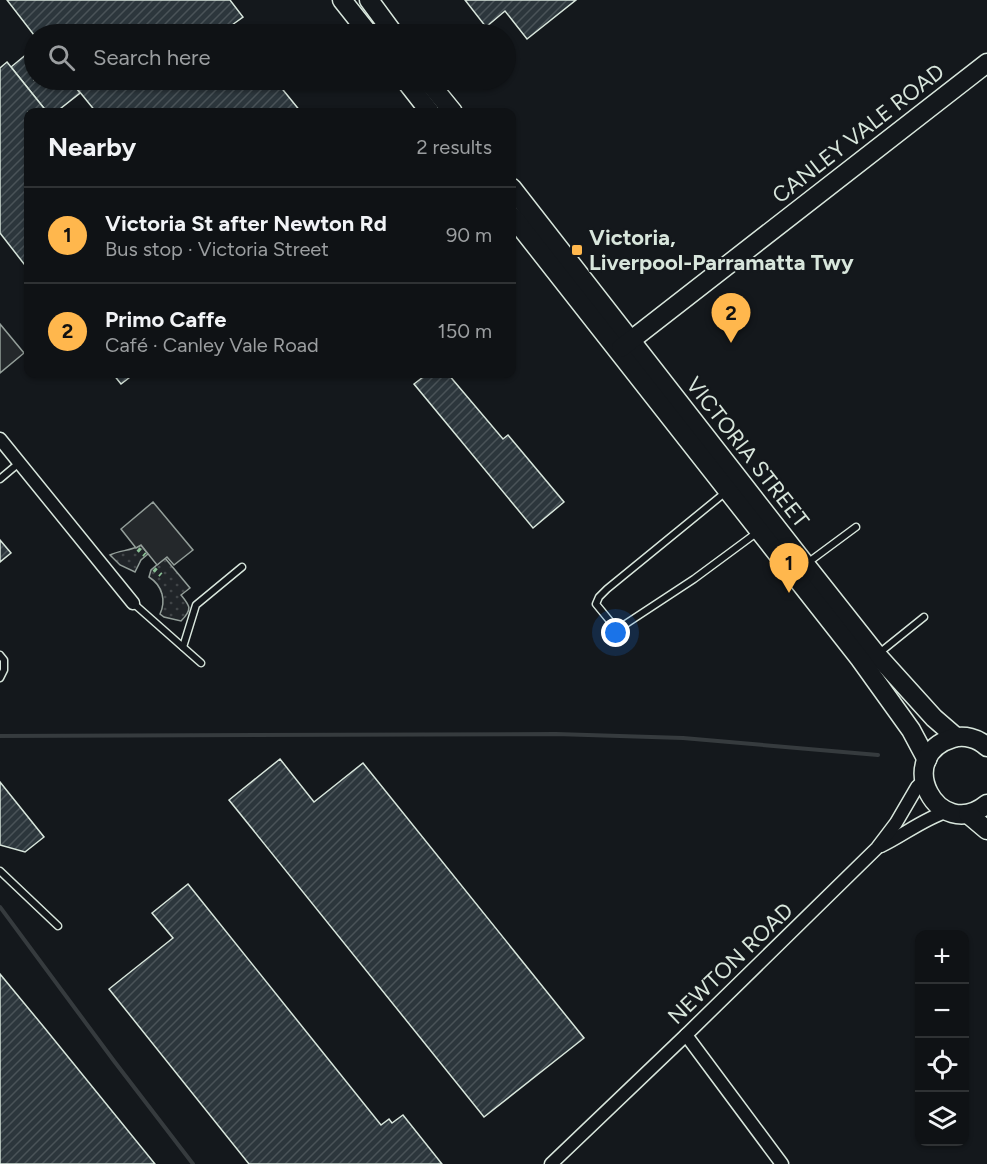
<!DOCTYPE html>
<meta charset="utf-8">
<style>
:root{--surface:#0f1215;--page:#1d2022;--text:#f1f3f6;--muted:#9b9ea0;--line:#2f3234;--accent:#ffb74d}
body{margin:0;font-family:Figtree,sans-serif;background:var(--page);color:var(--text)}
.controls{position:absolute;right:18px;bottom:18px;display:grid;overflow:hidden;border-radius:12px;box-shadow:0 2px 4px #0004}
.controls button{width:54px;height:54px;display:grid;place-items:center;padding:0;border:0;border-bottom:2px solid var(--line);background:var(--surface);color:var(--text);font:30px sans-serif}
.you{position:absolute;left:616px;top:633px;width:21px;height:21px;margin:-15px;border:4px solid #fff;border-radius:50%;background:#1a73e8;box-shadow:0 0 0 9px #1a73e833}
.badge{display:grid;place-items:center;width:39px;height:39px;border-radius:50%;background:var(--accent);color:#111;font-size:20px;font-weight:700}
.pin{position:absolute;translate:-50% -50px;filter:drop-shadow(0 2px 3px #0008)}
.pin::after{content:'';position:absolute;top:32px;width:21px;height:18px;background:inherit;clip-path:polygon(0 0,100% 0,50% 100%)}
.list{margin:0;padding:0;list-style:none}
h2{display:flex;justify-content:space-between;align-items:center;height:78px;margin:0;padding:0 24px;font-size:26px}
h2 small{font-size:20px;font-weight:400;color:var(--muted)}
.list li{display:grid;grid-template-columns:39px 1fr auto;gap:18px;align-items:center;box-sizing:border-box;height:96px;padding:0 24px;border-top:2px solid var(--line)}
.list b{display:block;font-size:22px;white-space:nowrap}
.list p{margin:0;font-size:20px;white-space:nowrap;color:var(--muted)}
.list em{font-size:20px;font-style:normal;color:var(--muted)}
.icon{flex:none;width:33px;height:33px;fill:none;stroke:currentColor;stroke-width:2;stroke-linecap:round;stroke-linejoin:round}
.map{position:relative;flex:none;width:987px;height:1164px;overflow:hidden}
.search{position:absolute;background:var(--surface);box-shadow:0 2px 4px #0004;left:24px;top:24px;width:492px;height:66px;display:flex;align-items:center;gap:15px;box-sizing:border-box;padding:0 21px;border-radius:33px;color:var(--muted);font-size:22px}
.panel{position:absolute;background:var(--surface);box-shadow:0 2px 4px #0004;left:24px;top:108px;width:492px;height:270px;border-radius:12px}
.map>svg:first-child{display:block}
.grass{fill:url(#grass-dots);stroke:#939e99;stroke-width:1.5}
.parking{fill:#24282b;stroke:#939e99;stroke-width:1.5}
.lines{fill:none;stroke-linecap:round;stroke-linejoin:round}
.stream{stroke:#363b3e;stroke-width:4}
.building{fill:url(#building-hatch);stroke:#d8e6dc;stroke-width:1.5}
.lane-casing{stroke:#d8e6dc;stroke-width:9}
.street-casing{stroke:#d8e6dc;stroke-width:15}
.secondary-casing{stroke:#d8e6dc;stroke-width:21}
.lane{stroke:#14181c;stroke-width:6}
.street{stroke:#14181c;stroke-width:12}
.secondary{stroke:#14181c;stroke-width:18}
.hedge{stroke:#8ac095;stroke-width:4.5;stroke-dasharray:3 4.5;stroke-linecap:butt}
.poi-dot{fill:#ffb74d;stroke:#14181c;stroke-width:2}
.labels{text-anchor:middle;stroke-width:4.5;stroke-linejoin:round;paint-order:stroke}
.street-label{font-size:22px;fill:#d8e6dc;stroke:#14181c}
.poi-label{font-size:22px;font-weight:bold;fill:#d8e6dc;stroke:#14181c;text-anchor:start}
</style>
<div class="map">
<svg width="987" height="1164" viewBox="0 0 987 1164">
<defs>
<pattern id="grass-dots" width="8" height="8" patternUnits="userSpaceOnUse" patternTransform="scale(1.5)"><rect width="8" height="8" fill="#202428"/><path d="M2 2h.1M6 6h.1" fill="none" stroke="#404447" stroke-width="1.8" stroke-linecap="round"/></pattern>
<pattern id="building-hatch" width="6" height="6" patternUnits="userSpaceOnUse" patternTransform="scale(1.5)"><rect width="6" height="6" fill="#2c363c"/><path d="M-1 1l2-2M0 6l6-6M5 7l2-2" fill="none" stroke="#4a5358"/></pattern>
</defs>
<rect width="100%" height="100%" fill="#14181c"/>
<g class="grass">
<path d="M141,545L148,554L141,560L135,572L120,565L110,555C120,550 131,551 141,545Z"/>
<path d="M165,558L190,588L181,595C190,606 193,609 181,621L164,617L160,614C166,601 163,586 149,577L151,570Z"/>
</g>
<g class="parking">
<polygon points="0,324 24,353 0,373"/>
<polygon points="153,502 193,550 174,565 167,557 157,565 141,545 136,548 121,529"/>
</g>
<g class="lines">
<g class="stream">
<polyline points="0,736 556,734 683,738 878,755"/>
<polyline points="0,907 114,1061 193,1164"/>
</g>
</g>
<g class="building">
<polygon points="7,0 230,0 243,17 232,25 240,34 34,35"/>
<polygon points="465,0 576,0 527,39 505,11 486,27"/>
<polygon points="34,48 34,80 70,80 80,93 56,112 47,112 11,67"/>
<polygon points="7,62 47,112 28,112 28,269 0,233 0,68"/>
<polygon points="70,80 275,80 301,112 96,112"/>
<polygon points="113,374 134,374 121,384"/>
<polygon points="427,374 448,374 503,439 508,435 564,502 533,528 414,384"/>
<polygon points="0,540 11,553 0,562"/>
<polygon points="280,759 314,802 363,763 584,1038 484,1117 229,800"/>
<polygon points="0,782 44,837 25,852 0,845"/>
<polygon points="188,884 381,1125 389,1119 392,1123 403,1115 442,1164 249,1164 109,989 173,938 152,913"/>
<polygon points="0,974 43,1026 155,1164 0,1164"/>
</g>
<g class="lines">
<defs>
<g id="lane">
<polyline points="0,479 19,463"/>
<polyline points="727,491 607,589 599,597 596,604 614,626 621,627 694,579 759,531"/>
<polyline points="806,564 856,527"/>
<polyline points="133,603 201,663"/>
<polyline points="183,647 196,605 242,567"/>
<polyline points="878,654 924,617"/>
<polyline points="0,655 4,660 4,670 0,678"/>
<polyline points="0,871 58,926"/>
</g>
<g id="street">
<polyline points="0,439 133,603"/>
<path d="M881,846C904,835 923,819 948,811"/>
<polyline points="686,1035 782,1164"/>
<polyline points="551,1164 686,1035 877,848 896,823 917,787 924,780"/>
</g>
<g id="secondary">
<polyline points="342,0 369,34"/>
<polyline points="369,0 394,34"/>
<polyline points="405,80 430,112"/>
<polyline points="427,80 453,112"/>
<polyline points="512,188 805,564 877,655 934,718 956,737"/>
<polyline points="512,216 860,659 911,730 927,760"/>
<polyline points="621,348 987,63"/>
<path d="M987,747C978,738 964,735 953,738C892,756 938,844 987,804"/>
<polyline points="968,814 987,830"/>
</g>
</defs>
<use href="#lane" class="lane-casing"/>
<use href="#street" class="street-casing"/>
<use href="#secondary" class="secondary-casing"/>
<use href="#lane" class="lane"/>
<use href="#street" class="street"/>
<use href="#secondary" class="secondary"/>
<g class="hedge">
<polyline points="138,549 145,555"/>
<polyline points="154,569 161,575"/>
</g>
</g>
<rect class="poi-dot" x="571" y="244" width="12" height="12" rx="3"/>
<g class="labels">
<g class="street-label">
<text transform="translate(858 133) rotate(-38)" y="8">CANLEY VALE ROAD</text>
<text transform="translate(748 452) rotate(52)" y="8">VICTORIA STREET</text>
<text transform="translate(730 963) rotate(-44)" y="8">NEWTON ROAD</text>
</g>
<g class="poi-label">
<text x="589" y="245">Victoria,<tspan x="589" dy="25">Liverpool-Parramatta Twy</tspan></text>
</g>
</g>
</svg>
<div class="controls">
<button>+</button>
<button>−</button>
<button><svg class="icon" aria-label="locate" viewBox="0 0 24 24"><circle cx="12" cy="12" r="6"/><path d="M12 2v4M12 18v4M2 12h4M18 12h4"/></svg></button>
<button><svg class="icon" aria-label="layers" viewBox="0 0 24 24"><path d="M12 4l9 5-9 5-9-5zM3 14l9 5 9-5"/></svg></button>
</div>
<div class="you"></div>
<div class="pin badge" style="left:789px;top:593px">1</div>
<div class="pin badge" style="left:731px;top:343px">2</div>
<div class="search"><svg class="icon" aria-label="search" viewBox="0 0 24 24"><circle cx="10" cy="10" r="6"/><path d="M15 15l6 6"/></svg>Search here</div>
<section class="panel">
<h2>Nearby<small>2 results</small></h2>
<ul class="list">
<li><span class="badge">1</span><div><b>Victoria St after Newton Rd</b><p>Bus stop · Victoria Street</p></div><em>90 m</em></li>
<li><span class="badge">2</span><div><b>Primo Caffe</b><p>Café · Canley Vale Road</p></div><em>150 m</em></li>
</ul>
</section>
</div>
